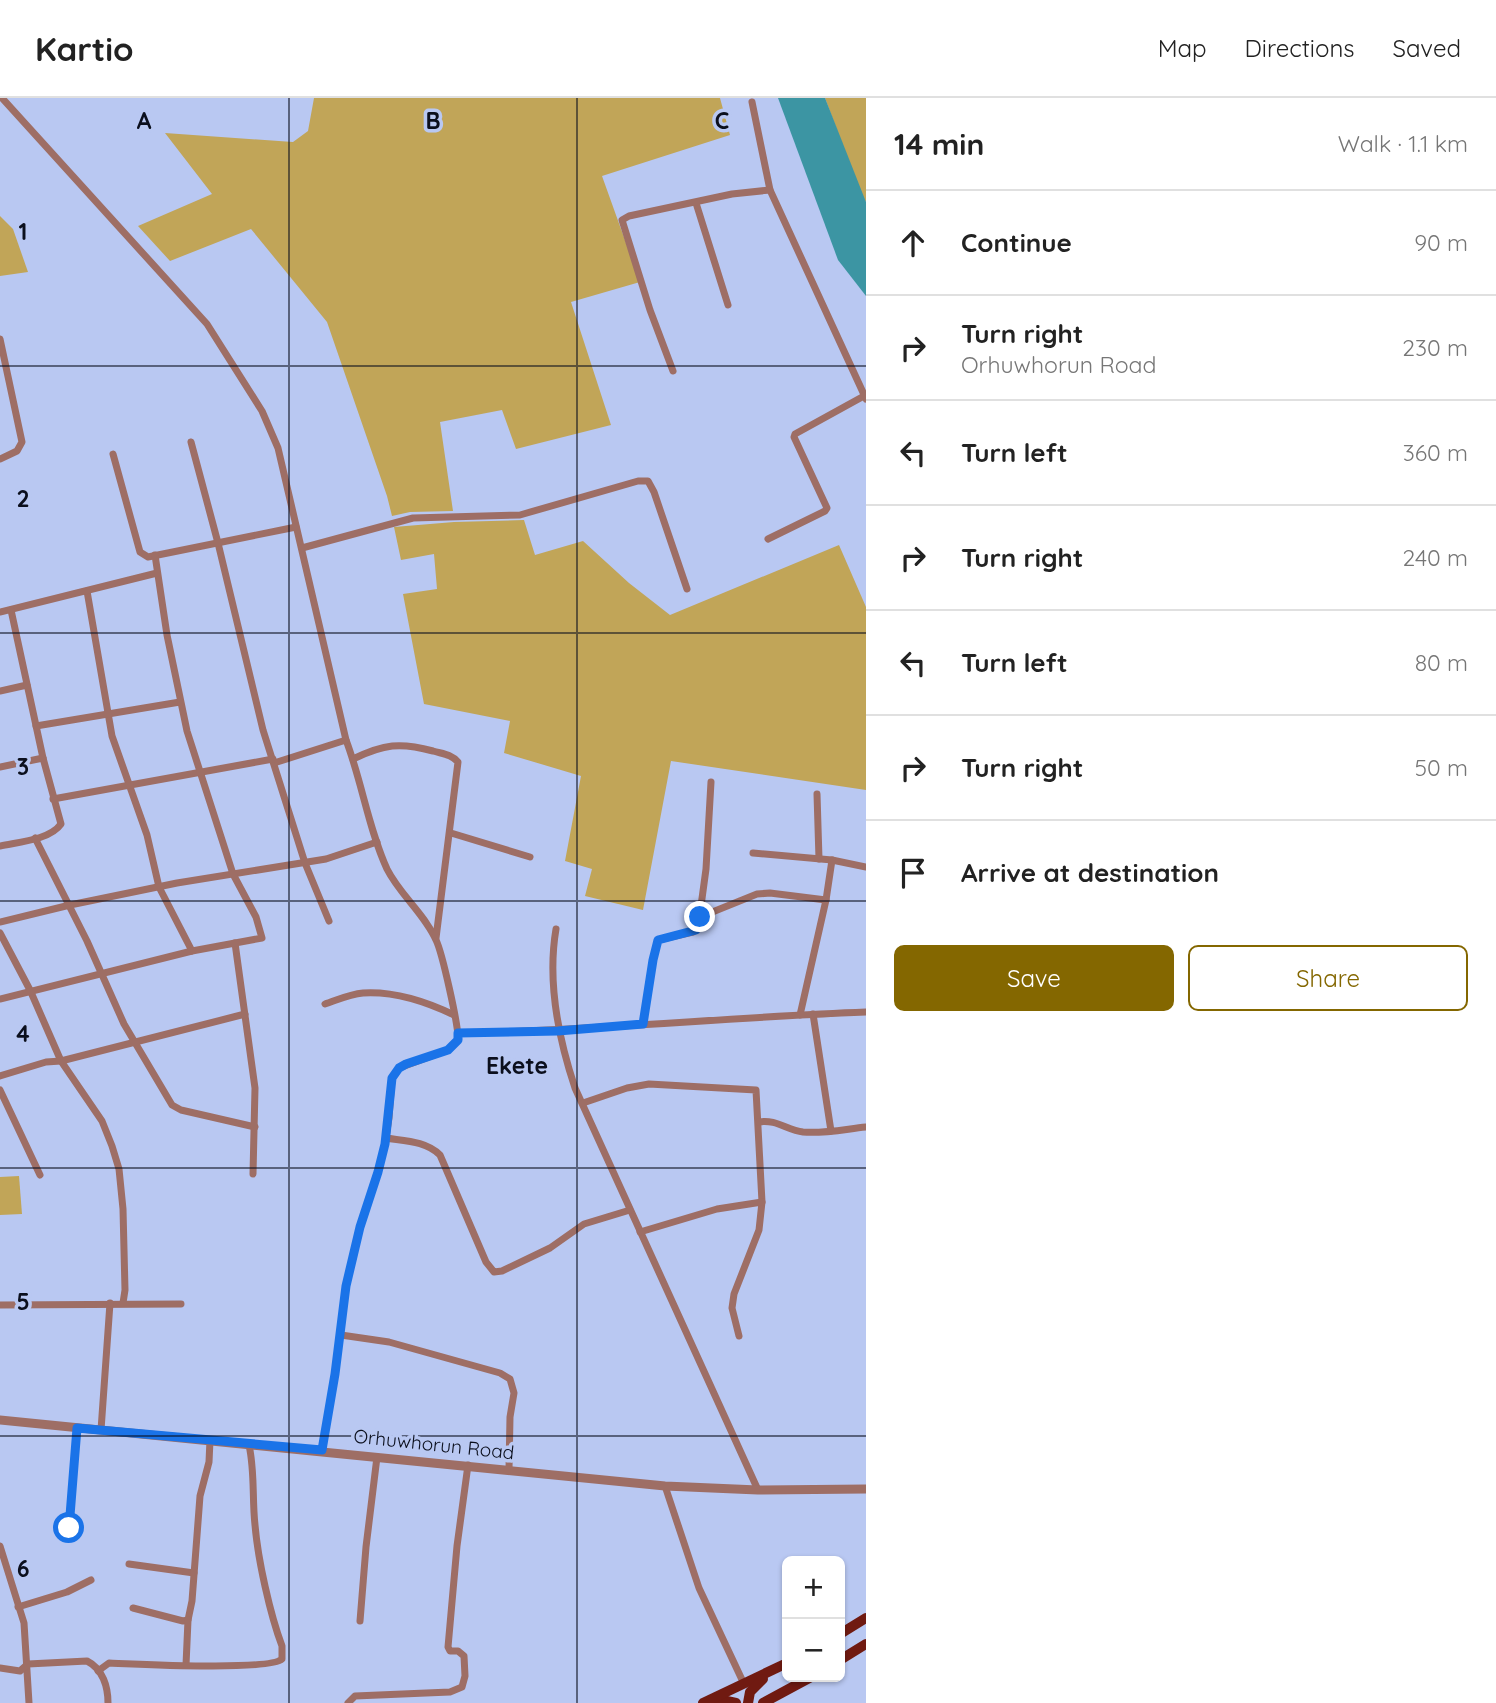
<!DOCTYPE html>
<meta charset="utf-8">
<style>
:root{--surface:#fff;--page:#f6f6f6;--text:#222;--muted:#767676;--line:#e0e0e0;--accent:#846700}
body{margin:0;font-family:Quicksand,sans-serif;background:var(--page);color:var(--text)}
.controls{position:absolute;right:21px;bottom:21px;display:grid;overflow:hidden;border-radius:10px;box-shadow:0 2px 5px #0004}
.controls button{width:63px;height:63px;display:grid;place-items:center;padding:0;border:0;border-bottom:2px solid var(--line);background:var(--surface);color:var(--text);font:35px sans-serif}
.stop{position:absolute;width:21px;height:21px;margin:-16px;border:5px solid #1a73e8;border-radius:50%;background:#fff}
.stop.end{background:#1a73e8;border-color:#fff;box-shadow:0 2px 7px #0008}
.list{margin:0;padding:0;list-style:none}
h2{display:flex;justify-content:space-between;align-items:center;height:91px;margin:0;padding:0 28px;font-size:30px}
h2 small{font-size:23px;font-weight:400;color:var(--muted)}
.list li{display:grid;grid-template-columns:46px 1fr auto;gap:21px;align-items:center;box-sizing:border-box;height:105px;padding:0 28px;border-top:2px solid var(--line)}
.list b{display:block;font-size:26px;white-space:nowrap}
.list p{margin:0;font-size:23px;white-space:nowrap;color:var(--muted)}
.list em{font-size:23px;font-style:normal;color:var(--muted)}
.actions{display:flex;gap:14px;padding:21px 28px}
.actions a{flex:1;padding:16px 0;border:2px solid var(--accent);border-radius:10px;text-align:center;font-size:24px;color:var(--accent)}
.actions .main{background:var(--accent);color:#fff}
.icon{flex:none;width:38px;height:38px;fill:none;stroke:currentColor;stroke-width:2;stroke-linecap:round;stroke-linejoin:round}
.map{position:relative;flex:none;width:866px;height:1605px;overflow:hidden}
header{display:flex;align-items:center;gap:42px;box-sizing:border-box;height:98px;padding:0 35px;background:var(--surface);border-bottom:2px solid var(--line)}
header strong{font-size:33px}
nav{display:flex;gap:38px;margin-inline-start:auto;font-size:24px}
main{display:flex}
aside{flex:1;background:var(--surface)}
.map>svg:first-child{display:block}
.green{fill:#c1a558}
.water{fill:#3c95a3}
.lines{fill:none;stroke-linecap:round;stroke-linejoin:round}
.minor{stroke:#9e6e65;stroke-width:7}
.tertiary{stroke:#9e6e65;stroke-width:9}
.primary{stroke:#701a11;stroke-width:10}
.route{stroke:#1a73e8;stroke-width:9}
.grid{fill:none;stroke:#0b0f1d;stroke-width:2;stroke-opacity:0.55}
.labels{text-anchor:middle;stroke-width:7;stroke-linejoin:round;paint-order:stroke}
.street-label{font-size:19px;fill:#0b0f1d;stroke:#b9c8f2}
.quarter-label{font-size:23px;font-weight:bold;fill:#0b0f1d;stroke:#b9c8f2}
.grid-label{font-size:23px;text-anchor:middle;font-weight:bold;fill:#0b0f1d;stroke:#b9c8f2;stroke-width:7;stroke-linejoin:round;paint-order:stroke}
</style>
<header>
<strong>Kartio</strong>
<nav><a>Map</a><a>Directions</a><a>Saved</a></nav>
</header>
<main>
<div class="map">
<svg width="866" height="1605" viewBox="0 0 866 1605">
<rect width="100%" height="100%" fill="#b9c8f2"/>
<g class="green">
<polygon points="314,0 720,0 730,37 602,78 640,184 571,204 611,327 516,351 502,312 440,324 453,413 410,414 392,418 387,398 327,224 251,131 170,163 138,128 212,96 165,35 293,44 308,33"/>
<polygon points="825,0 866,0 866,104 860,94"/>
<polygon points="0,118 13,131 28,174 0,178"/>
<polygon points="524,422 535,457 583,443 629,485 670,517 839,447 866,509 866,692 671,663 643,812 585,798 592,771 565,763 581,678 504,655 510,623 424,606 403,496 437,491 434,456 401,462 394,429 454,424"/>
<polygon points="19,1078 22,1116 0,1117 0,1079"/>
</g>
<polygon class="water" points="778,0 825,0 866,104 866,198 838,162"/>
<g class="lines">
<g class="minor">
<path d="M2,0L207,226L262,313L278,350L346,642C362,684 368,729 387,771C400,797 424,815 436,842C442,854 459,929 458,942L448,952L399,970L392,980L389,1020L385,1046L378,1074L360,1129L346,1188L335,1276L322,1352"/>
<polyline points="752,4 770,92 866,301"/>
<polyline points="696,105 728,207"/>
<polyline points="0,241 22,344 17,353 0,361"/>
<polyline points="673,273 650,212 622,122 629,118 732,96 770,92"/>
<polyline points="191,344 218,445 263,632 305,765 329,823"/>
<polyline points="113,356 140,454 148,459 296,429"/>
<polyline points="768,441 825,413 827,410 794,339 795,336 864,298"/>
<polyline points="302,450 413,420 520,417 638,383 648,383 654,394 687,491"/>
<polyline points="87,493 112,638 147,737 159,789 192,853"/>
<polyline points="0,514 157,475"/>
<polyline points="0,593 27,587"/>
<polyline points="36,628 180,604"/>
<path d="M353,661C384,646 400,644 433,653C443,656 451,656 458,664L436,840"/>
<polyline points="274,665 346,642"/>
<polyline points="0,669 43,660"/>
<polyline points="817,696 819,761"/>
<polyline points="53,701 273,661"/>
<polyline points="451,735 530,759"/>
<polyline points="35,740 87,843 124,926 172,1007 181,1012 255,1029"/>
<path d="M0,748C18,744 50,742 61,726L43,660L11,512"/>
<polyline points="753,755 832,762 866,769"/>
<polyline points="700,819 757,796 770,795 826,802"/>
<polyline points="0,824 70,807 177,785 326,761 377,744"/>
<path d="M556,831C547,884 558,939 575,990L758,1392"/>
<polyline points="0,835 30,892 61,963 102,1023 112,1048 119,1071 123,1111 125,1192 123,1205"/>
<polyline points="235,845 255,990 253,1076"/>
<polyline points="0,901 192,853 262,840 256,819 233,776 187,633 167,537 155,457"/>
<path d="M325,906C337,902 350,896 363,895C395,893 425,903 454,917"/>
<polyline points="813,916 831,1033"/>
<polyline points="800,917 826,802 832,762"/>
<polyline points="643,926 653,862 658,842 693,834 698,830 706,771 711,684"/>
<path d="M458,935C594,933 730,919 866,914"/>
<polyline points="0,978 46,964 61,963 245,916"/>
<polyline points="0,992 40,1077"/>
<polyline points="583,1005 627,990 649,986 756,992 762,1104 759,1132 734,1196 732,1210 739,1238"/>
<path d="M759,1024C776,1021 787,1032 803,1034C823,1036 846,1031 866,1029"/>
<path d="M386,1040C405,1043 426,1043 440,1057L486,1164L494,1174L502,1173L550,1150L584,1126L630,1112"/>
<polyline points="640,1134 717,1111 762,1104"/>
<polyline points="0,1207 181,1206"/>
<polyline points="341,1237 389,1244 500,1275 510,1281 514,1295 510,1319 509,1371"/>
<polyline points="101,1332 110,1205"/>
<polyline points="665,1388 699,1490 744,1586"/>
<polyline points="69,1430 77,1330"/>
<polyline points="0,1448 24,1525 29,1605"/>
<polyline points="129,1466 194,1475"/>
<polyline points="18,1509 67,1494 91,1482"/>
<polyline points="133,1510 183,1523 188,1522 192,1503 200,1398 209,1364 210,1342"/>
<polyline points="360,1523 366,1449 377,1359"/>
<polyline points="186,1567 188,1522"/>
<path d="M0,1570L20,1573L28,1566L87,1563C103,1571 108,1589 108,1605"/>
<path d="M98,1573L109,1565C135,1566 269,1573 282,1561V1548C270,1516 258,1462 255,1427C252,1400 255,1374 249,1347"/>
<polyline points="348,1605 355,1598 450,1594 462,1589 465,1578 464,1558 458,1553 450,1553 448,1549 457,1448 468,1367"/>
</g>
<polyline class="tertiary" points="0,1322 665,1388 758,1392 866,1391"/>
<g class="primary">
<polyline points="840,1536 866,1520"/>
<polyline points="840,1562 866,1546"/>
<polyline points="712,1603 722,1602 736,1605"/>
<polyline points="703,1605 787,1565"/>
<polyline points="748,1605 750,1594 763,1581"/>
<polyline points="763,1605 811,1579"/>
</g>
</g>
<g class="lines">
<polyline class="route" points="69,1430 77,1330 322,1352 335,1276 346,1188 360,1129 378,1074 385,1046 392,980 399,970 406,966 448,952 458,942 458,935 558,933 643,926 653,862 658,842 696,832 700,819"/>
</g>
<path class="grid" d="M289,0V1605M577,0V1605M0,268H866M0,535H866M0,803H866M0,1070H866M0,1338H866"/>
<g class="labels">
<g class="street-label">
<text transform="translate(434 1346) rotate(6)" y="7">Orhuwhorun Road</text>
</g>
<g class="quarter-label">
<text x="517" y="976">Ekete</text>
</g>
</g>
<g class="grid-label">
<text x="144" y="31">A</text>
<text x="433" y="31">B</text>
<text x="722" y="31">C</text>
<text x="23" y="142">1</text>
<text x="23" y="409">2</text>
<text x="23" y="677">3</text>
<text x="23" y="944">4</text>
<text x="23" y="1212">5</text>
<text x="23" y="1479">6</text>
</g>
</svg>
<div class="controls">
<button>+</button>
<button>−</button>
</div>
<div class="stop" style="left:69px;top:1430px"></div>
<div class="stop end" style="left:700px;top:819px"></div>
</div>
<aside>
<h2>14 min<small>Walk · 1.1 km</small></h2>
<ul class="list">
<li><svg class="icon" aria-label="ahead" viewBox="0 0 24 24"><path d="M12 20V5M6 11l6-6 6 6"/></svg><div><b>Continue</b></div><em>90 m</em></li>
<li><svg class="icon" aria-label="right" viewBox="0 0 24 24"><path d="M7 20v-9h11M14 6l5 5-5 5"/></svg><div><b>Turn right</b><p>Orhuwhorun Road</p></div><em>230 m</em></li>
<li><svg class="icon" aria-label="left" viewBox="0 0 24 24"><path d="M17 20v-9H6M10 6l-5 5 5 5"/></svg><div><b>Turn left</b></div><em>360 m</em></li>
<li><svg class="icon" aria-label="right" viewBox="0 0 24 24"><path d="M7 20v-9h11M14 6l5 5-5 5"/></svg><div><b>Turn right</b></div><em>240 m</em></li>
<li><svg class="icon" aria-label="left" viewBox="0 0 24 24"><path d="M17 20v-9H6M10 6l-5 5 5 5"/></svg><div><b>Turn left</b></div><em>80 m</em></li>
<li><svg class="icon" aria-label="right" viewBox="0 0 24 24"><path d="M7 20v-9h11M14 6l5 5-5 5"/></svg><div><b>Turn right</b></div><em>50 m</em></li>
<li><svg class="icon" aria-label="arrive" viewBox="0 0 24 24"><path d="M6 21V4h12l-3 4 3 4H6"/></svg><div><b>Arrive at destination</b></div></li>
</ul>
<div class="actions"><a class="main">Save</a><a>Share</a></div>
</aside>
</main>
